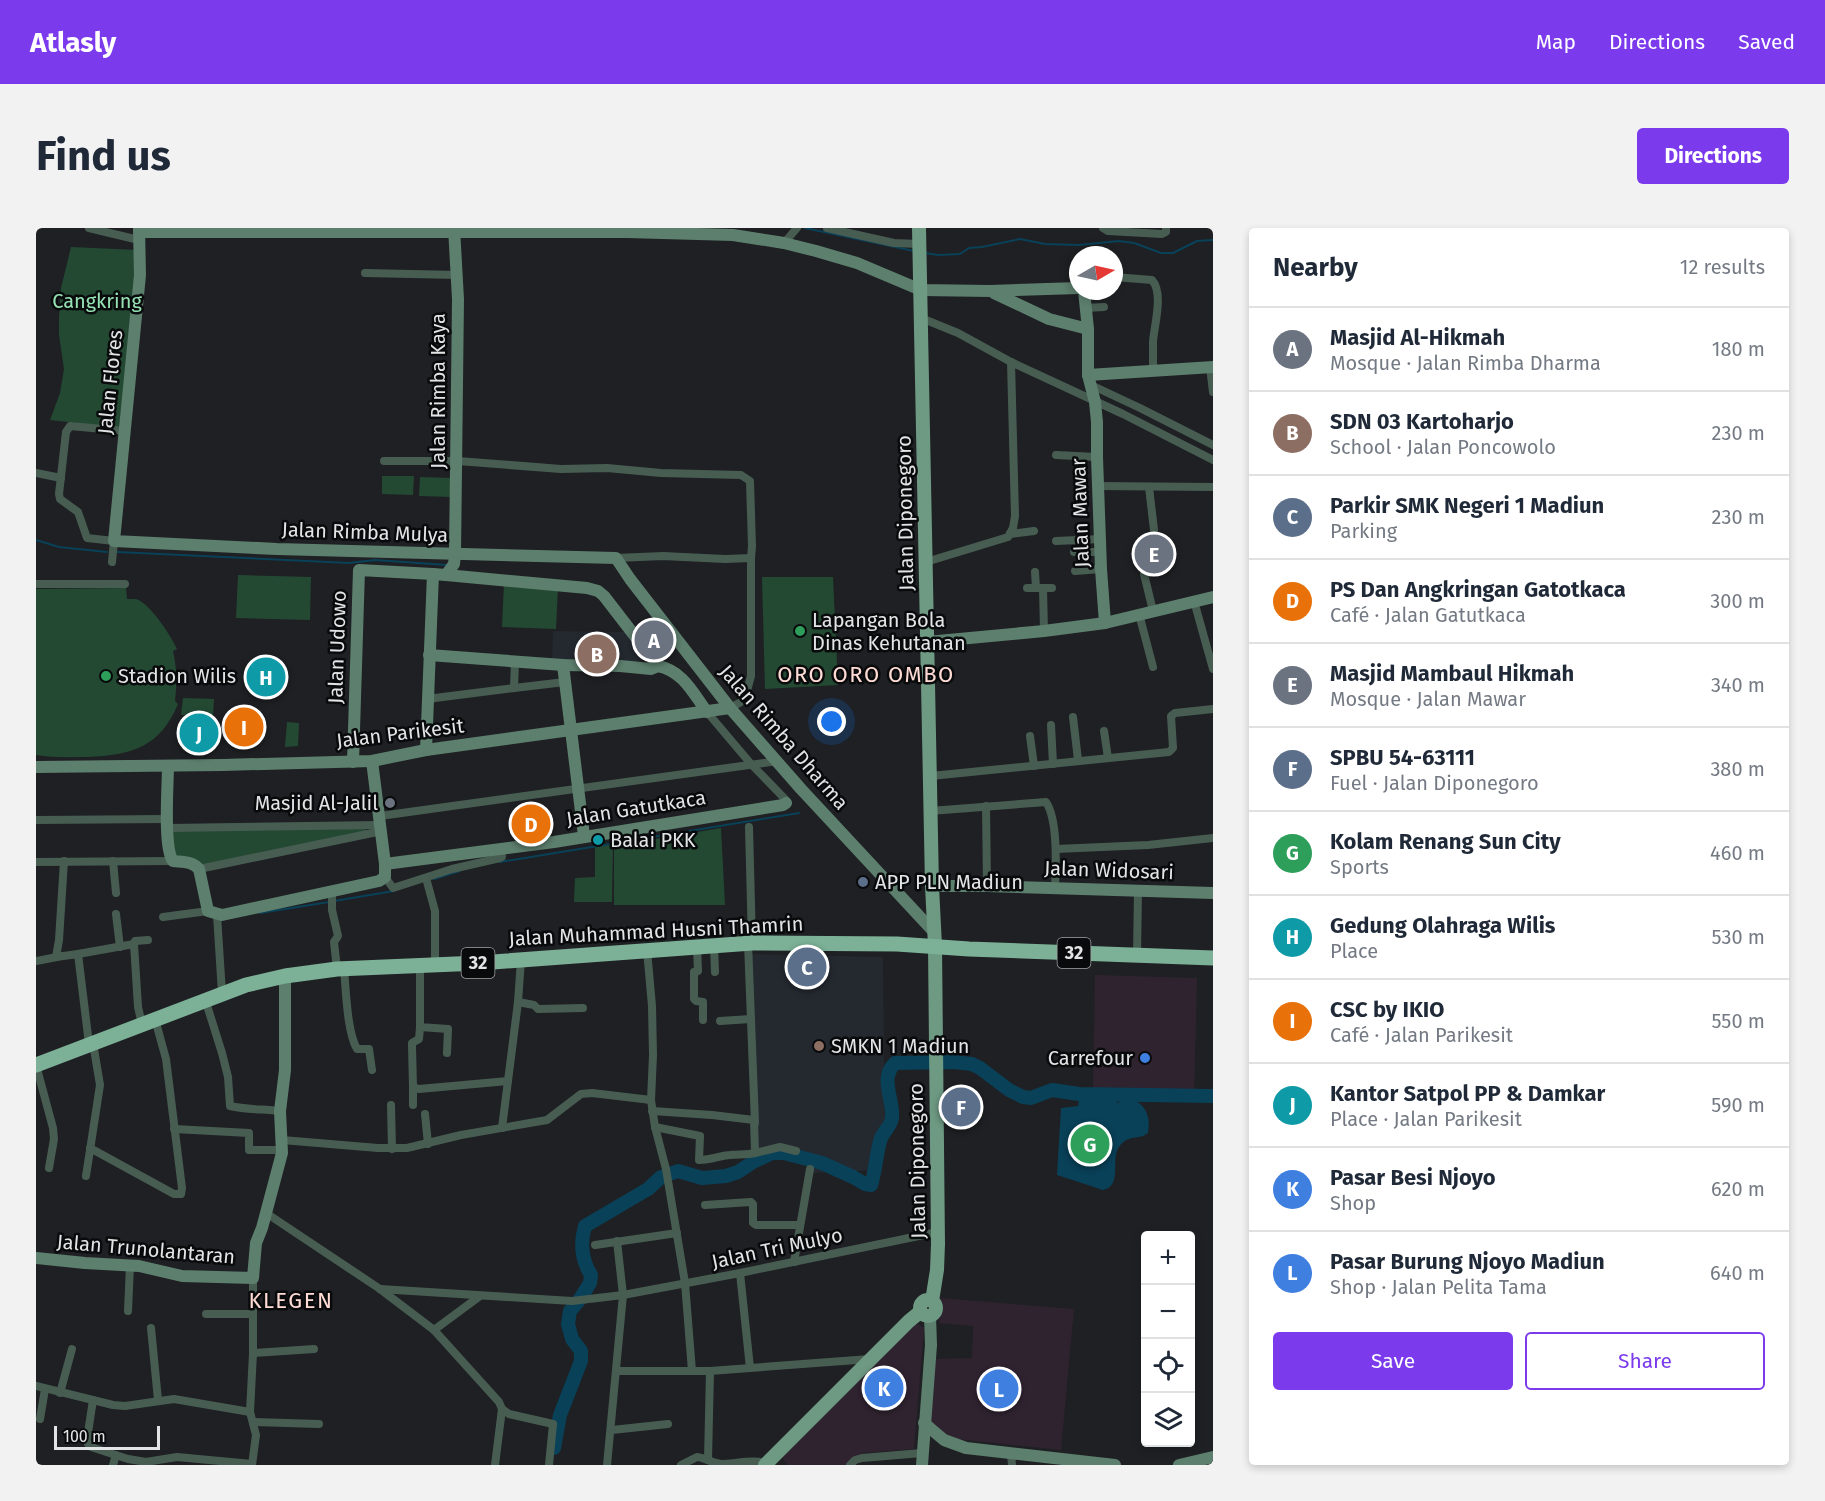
<!DOCTYPE html>
<meta charset="utf-8">
<style>
:root{--surface:#fff;--page:#f2f2f3;--text:#1f2937;--muted:#747a83;--line:#e0e1e3;--accent:#7c3aed}
body{margin:0;font-family:"Fira Sans",sans-serif;background:var(--page);color:var(--text)}
.controls{position:absolute;right:18px;bottom:18px;display:grid;overflow:hidden;border-radius:6px;box-shadow:0 3px 9px #0003}
.controls button{width:54px;height:54px;display:grid;place-items:center;padding:0;border:0;border-bottom:2px solid var(--line);background:var(--surface);color:var(--text);font:30px sans-serif}
.compass{position:absolute;left:1033px;top:18px;width:54px;height:54px;border-radius:50%;background:var(--surface);box-shadow:0 3px 9px #0003;rotate:81deg}
.scale{position:absolute;left:18px;bottom:15px;width:106px;box-sizing:border-box;padding-left:6px;border:3px solid #e2e4e6;border-top:0;font-size:16px;line-height:21px;white-space:nowrap;color:#e2e4e6;-webkit-text-stroke:4px #090a0b;paint-order:stroke}
.you{position:absolute;left:796px;top:494px;width:21px;height:21px;margin:-15px;border:4px solid #fff;border-radius:50%;background:#1a73e8;box-shadow:0 0 0 9px #1a73e833}
.badge{display:grid;place-items:center;width:39px;height:39px;border-radius:50%;background:var(--accent);color:#fff;font-size:20px;font-weight:700}
.pin{position:absolute;translate:-50% -50%;border:3px solid #fff;box-shadow:0 2px 6px #0006}
.list{margin:0;padding:0;list-style:none}
h2{display:flex;justify-content:space-between;align-items:center;height:78px;margin:0;padding:0 24px;font-size:26px}
h2 small{font-size:20px;font-weight:400;color:var(--muted)}
.list li{display:grid;grid-template-columns:39px 1fr auto;gap:18px;align-items:center;box-sizing:border-box;height:84px;padding:0 24px;border-top:2px solid var(--line)}
.list b{display:block;font-size:22px;white-space:nowrap}
.list p{margin:0;font-size:20px;white-space:nowrap;color:var(--muted)}
.list em{font-size:20px;font-style:normal;color:var(--muted)}
.actions{display:flex;gap:12px;padding:18px 24px}
.actions a{flex:1;padding:14px 0;border:2px solid var(--accent);border-radius:6px;text-align:center;font-size:21px;color:var(--accent)}
.actions .main{background:var(--accent);color:#fff}
.icon{flex:none;width:33px;height:33px;fill:none;stroke:currentColor;stroke-width:2;stroke-linecap:round;stroke-linejoin:round}
.map{position:relative;flex:none;width:1177px;height:1237px;overflow:hidden;border-radius:6px}
header{display:flex;align-items:center;gap:36px;box-sizing:border-box;height:84px;padding:0 30px;background:var(--accent);color:#fff}
header strong{font-size:28px}
nav{display:flex;gap:33px;margin-inline-start:auto;font-size:21px}
.intro{display:flex;align-items:center;justify-content:space-between;box-sizing:border-box;height:144px;padding:0 36px}
h1{margin:0;font-size:42px}
.button{padding:15px 27px;border-radius:6px;background:var(--accent);color:#fff;font-size:21px;font-weight:700}
main{display:flex;gap:36px;padding:0 36px}
aside{flex:1;background:var(--surface);border-radius:6px;box-shadow:0 3px 9px #0003}
.map>svg:first-child{display:block}
.commercial{fill:#2f2330}
.built{fill:#242930}
.green{fill:#234933}
.water{fill:#094159}
.lines{fill:none;stroke-linecap:round;stroke-linejoin:round}
.stream{stroke:#094159;stroke-width:2}
.river{stroke:#094159;stroke-width:14}
.street{stroke:#485d52;stroke-width:8}
.secondary{stroke:#5d7f6e;stroke-width:12}
.primary{stroke:#6e9983;stroke-width:14}
.highway{stroke:#7cb197;stroke-width:15}
.leisure-dot{fill:#2e9e5b;stroke:#090a0b;stroke-width:2}
.worship-dot{fill:#6b7280;stroke:#090a0b;stroke-width:2}
.culture-dot{fill:#0f9aa8;stroke:#090a0b;stroke-width:2}
.service-dot{fill:#5c6f8a;stroke:#090a0b;stroke-width:2}
.education-dot{fill:#8d6e63;stroke:#090a0b;stroke-width:2}
.shop-dot{fill:#3f7fe0;stroke:#090a0b;stroke-width:2}
.labels{text-anchor:middle;stroke-width:5;stroke-linejoin:round;paint-order:stroke}
.shield{fill:#090a0b;stroke:#a1a3a4;stroke-width:1.5}
.shield-label{font-size:18px;font-weight:bold;fill:#e2e4e6}
.park-label{font-size:20px;fill:#96e2b5;stroke:#090a0b}
.street-label{font-size:20px;fill:#e2e4e6;stroke:#090a0b}
.poi-label{font-size:20px;fill:#e2e4e6;stroke:#090a0b;text-anchor:start}
.quarter-label{font-size:22px;letter-spacing:1.5px;fill:#fedbd4;stroke:#090a0b}
</style>
<header>
<strong>Atlasly</strong>
<nav><a>Map</a><a>Directions</a><a>Saved</a></nav>
</header>
<div class="intro"><h1>Find us</h1><a class="button">Directions</a></div>
<main>
<div class="map">
<svg width="1177" height="1237" viewBox="0 0 1177 1237">
<rect width="100%" height="100%" fill="#1e2023"/>
<g class="commercial">
<polygon points="1059,747 1161,750 1158,869 1057,866"/>
<polygon points="904,1070 1038,1081 1025,1222 912,1210 892,1192 898,1131 936,1130 937,1098 903,1095"/>
<polygon points="879,1094 888,1100 878,1221 827,1225 819,1229 810,1237 752,1237 746,1229"/>
</g>
<g class="built">
<polygon points="517,403 592,404 605,420 605,437 516,432"/>
<polygon points="715,726 847,729 849,908 840,942 776,945 766,924 722,920"/>
</g>
<g class="green">
<polygon points="35,19 102,22 85,200 14,192 24,165 28,141 23,107 23,89 25,60"/>
<polygon points="346,248 378,248 377,267 346,266"/>
<polygon points="384,249 415,250 415,269 383,268"/>
<polygon points="202,347 275,349 274,392 200,390"/>
<polygon points="726,349 797,349 802,457 729,461"/>
<polygon points="468,355 522,359 520,401 466,399"/>
<path d="M90,360L91,371C94,371 97,371 100,371C114,375 135,408 141,421L137,423C141,441 141,455 139,473L142,476C124,519 96,527 52,529C34,529 17,530 0,527V361Z"/>
<polygon points="147,470 178,471 177,488 145,487"/>
<polygon points="251,494 263,495 262,518 249,519"/>
<polygon points="329,599 330,605 165,637 138,628 134,602"/>
<polygon points="685,600 689,677 578,677 578,618"/>
<polygon points="577,615 576,674 538,674 539,650 559,649 559,619"/>
</g>
<path class="water" d="M1071,869H1080L1081,875L1093,870C1110,876 1115,888 1112,905C1103,913 1093,905 1083,919C1074,931 1087,958 1067,962L1021,947L1025,880L1042,878L1043,872H1070Z"/>
<g class="lines">
<g class="stream">
<polyline points="769,0 878,23"/>
<polyline points="889,25 902,27 924,26 933,20 946,19 984,11 1009,16 1043,17 1083,13 1098,15 1125,25 1137,25 1161,13 1177,12"/>
<polyline points="0,312 23,319 71,324"/>
<polyline points="81,324 313,335 339,332 411,337"/>
<polyline points="464,634 763,585"/>
<polyline points="398,651 424,643"/>
<polyline points="298,673 358,663"/>
<polyline points="224,685 293,674"/>
</g>
<path class="river" d="M518,1220L524,1187L545,1133V1123L536,1111L532,1096L534,1083L544,1071L554,1055L555,1047C545,1031 544,1015 549,998L612,961L625,949L642,943L666,950L690,948L702,944L717,934L736,925H748L786,935L817,949L829,956L835,957C840,942 840,925 845,910C848,903 855,898 856,890C858,871 843,851 859,835L918,834L936,836L944,840L973,862L987,869L995,870L1016,862L1043,866L1177,868"/>
<g class="street">
<polyline points="53,0 103,12"/>
<polyline points="791,0 858,15 883,16"/>
<polyline points="1067,0 1072,3 1126,6 1130,4 1130,0"/>
<polyline points="748,15 761,0"/>
<polyline points="329,45 422,47"/>
<path d="M1078,49L1116,52C1128,65 1118,98 1117,114C1117,123 1117,133 1117,143"/>
<polyline points="1049,80 1068,79"/>
<polyline points="885,90 922,105 975,134 1087,186 1177,232"/>
<polyline points="1174,139 1177,164"/>
<polyline points="1055,157 1104,180 1177,217"/>
<polyline points="1020,227 1061,229"/>
<polyline points="348,233 422,233 525,241 571,240 625,245 705,247 714,253 716,318 715,330 689,331 627,328 580,330"/>
<polyline points="0,245 25,250"/>
<polyline points="1062,258 1177,259"/>
<polyline points="1113,259 1118,302"/>
<polyline points="974,306 998,303"/>
<polyline points="1020,313 1064,311"/>
<polyline points="1038,324 1064,324"/>
<polyline points="76,334 78,313 51,310 42,284 24,271 23,266 30,204 34,198 89,203"/>
<polyline points="890,334 972,309 977,300 979,288 975,134"/>
<polyline points="1039,343 1065,341"/>
<polyline points="999,344 1000,360"/>
<polyline points="1108,346 1117,383"/>
<polyline points="0,356 89,356"/>
<polyline points="991,360 1016,360"/>
<polyline points="1007,360 1008,403"/>
<polyline points="1158,373 1177,441"/>
<polyline points="1103,386 1117,439"/>
<polyline points="478,460 529,454"/>
<polyline points="391,471 478,460 479,433"/>
<polyline points="694,480 705,474 709,470 715,448 715,330"/>
<polyline points="671,484 715,536 750,572 750,575"/>
<polyline points="1037,489 1042,532"/>
<polyline points="1015,497 1017,536"/>
<polyline points="1068,503 1072,530"/>
<polyline points="994,508 998,538"/>
<polyline points="895,548 1133,524 1137,520 1135,488 1139,485 1177,481"/>
<polyline points="950,578 951,658"/>
<path d="M894,583L1010,574C1022,592 1020,637 1019,660"/>
<polyline points="344,588 742,533"/>
<polyline points="0,592 131,591"/>
<polyline points="713,599 716,715"/>
<polyline points="131,600 344,597"/>
<polyline points="1020,621 1112,617 1177,610"/>
<polyline points="28,633 23,712 20,729 42,726 53,816"/>
<polyline points="77,633 80,665"/>
<polyline points="0,634 137,633"/>
<polyline points="163,641 346,603"/>
<polyline points="349,649 357,660 416,641 464,630 466,629 465,620"/>
<polyline points="390,650 399,683 399,737"/>
<polyline points="296,663 296,682 302,708 298,714 301,741"/>
<polyline points="80,686 84,719"/>
<polyline points="181,687 186,765"/>
<polyline points="127,689 172,683"/>
<polyline points="712,715 719,895"/>
<polyline points="98,716 102,779 106,796"/>
<polyline points="678,717 679,744"/>
<polyline points="661,719 662,743 658,744 658,771 660,773 667,774 667,792"/>
<polyline points="611,722 616,778 617,827 615,872 619,899 630,941 649,1055 656,1143 674,1143 834,1131"/>
<polyline points="42,726 98,716 99,713 112,712"/>
<polyline points="1101,727 1102,663"/>
<polyline points="0,733 21,729"/>
<polyline points="384,737 384,799 412,801 411,825"/>
<path d="M308,741C310,762 311,804 321,821H333L336,842"/>
<path d="M169,771L186,825L192,849L194,878C211,882 227,881 244,883"/>
<polyline points="482,774 498,777 502,781 547,780"/>
<polyline points="684,793 715,791"/>
<polyline points="384,799 383,811 376,815 376,818 377,859 383,861 472,853"/>
<polyline points="0,837 17,900 18,911 13,940"/>
<polyline points="377,859 377,877"/>
<polyline points="355,877 356,921"/>
<path d="M616,883L676,887L718,892L719,925C711,927 702,926 694,927C682,928 676,932 663,932L664,908L619,899"/>
<polyline points="389,886 392,916"/>
<polyline points="466,900 482,774 485,732"/>
<polyline points="138,901 213,905 213,922 246,922"/>
<polyline points="246,912 342,920 371,920 425,907 511,892 545,866 556,865 615,872"/>
<polyline points="54,920 138,966 145,966 146,960 130,831 119,791"/>
<polyline points="719,925 744,919 760,923"/>
<polyline points="50,948 64,857 57,815"/>
<polyline points="669,977 715,974 717,976 717,995 720,997 764,997"/>
<polyline points="230,985 344,1061 398,1102 463,1174 466,1181 459,1237"/>
<polyline points="559,1017 641,1005"/>
<polyline points="758,1034 774,941"/>
<polyline points="704,1045 714,1140"/>
<polyline points="344,1061 536,1073 587,1067 704,1045 902,1004"/>
<polyline points="92,1083 94,1037"/>
<polyline points="170,1086 217,1086"/>
<polyline points="115,1100 122,1172"/>
<polyline points="398,1102 444,1068"/>
<polyline points="217,1125 278,1121"/>
<polyline points="580,1143 656,1143"/>
<polyline points="0,1158 77,1177 89,1178 138,1171 214,1184"/>
<polyline points="24,1165 36,1121"/>
<polyline points="57,1172 51,1211 52,1216 55,1219 92,1231 110,1234 141,1229 216,1236"/>
<polyline points="466,1181 473,1186 517,1196 513,1237"/>
<polyline points="4,1191 9,1161"/>
<polyline points="217,1194 283,1196"/>
<polyline points="576,1202 632,1196"/>
<polyline points="975,1226 976,1237"/>
<polyline points="672,1232 674,1143"/>
<polyline points="77,1237 80,1227"/>
<polyline points="216,1237 220,1207 214,1184 217,1125 217,1050"/>
<polyline points="571,1237 587,1067 581,1013"/>
<path d="M645,1237L661,1229C670,1230 676,1235 685,1236C699,1236 721,1230 733,1237"/>
<polyline points="814,1237 819,1232 826,1230 886,1225"/>
</g>
<g class="secondary">
<polyline points="103,0 104,47 78,313 241,321 580,330 594,351 694,480 765,561 898,704"/>
<polyline points="103,4 591,4 697,7 748,15 780,23 821,35 885,62 954,63 1042,60"/>
<polyline points="1048,63 1052,101 1052,147 1059,174 1061,194 1061,229 1065,341 1069,395"/>
<polyline points="958,65 1013,91 1052,101"/>
<polyline points="1052,147 1177,139"/>
<path d="M410,347L551,360L562,363L568,368L622,438C647,443 657,465 671,484"/>
<polyline points="891,414 1008,403 1069,395 1177,369"/>
<polyline points="393,427 527,437 584,438 615,441 622,438"/>
<polyline points="527,437 548,608"/>
<polyline points="390,522 397,346 410,347 418,336 419,326 422,71 418,0"/>
<polyline points="317,534 323,342 397,346"/>
<path d="M132,538C132,557 127,620 137,633C147,634 156,633 163,641L172,683L186,687L343,653L349,649V636L336,533"/>
<polyline points="0,539 187,537 336,533 390,522 694,480"/>
<polyline points="349,636 518,614 747,577 750,575"/>
<polyline points="896,658 951,658 1177,665"/>
<polyline points="0,1030 49,1035 103,1038 146,1048 217,1050 220,1015 226,1000 246,925 244,883 249,842 249,748"/>
<polyline points="888,1195 908,1212 930,1220 1079,1237"/>
<polyline points="886,1237 895,1117 894,1088"/>
<polyline points="1143,1237 1177,1229"/>
</g>
<g class="primary">
<polyline points="883,0 896,658 899,718 902,1016 901,1042 896,1073"/>
<circle cx="892" cy="1080" r="8"/>
<polyline points="729,1237 873,1093 884,1084"/>
</g>
<polyline class="highway" points="0,837 210,757 249,748 301,741 443,735 716,715 861,716 933,721 1177,730"/>
</g>
<g class="leisure-dot">
<circle cx="764" cy="403" r="6"/>
<circle cx="70" cy="448" r="6"/>
</g>
<circle class="worship-dot" cx="354" cy="575" r="6"/>
<circle class="culture-dot" cx="562" cy="612" r="6"/>
<circle class="service-dot" cx="827" cy="654" r="6"/>
<circle class="education-dot" cx="783" cy="818" r="6"/>
<circle class="shop-dot" cx="1109" cy="830" r="6"/>
<g class="labels">
<g class="shield">
<rect x="1021.5" y="710" width="33" height="30" rx="4.5"/>
<rect x="425.5" y="720" width="33" height="30" rx="4.5"/>
</g>
<g class="shield-label">
<text x="1038" y="731">32</text>
<text x="442" y="741">32</text>
</g>
<g class="park-label">
<text x="61" y="80">Cangkring</text>
</g>
<g class="street-label">
<text transform="translate(74 154) rotate(-84)" y="7">Jalan Flores</text>
<text transform="translate(402 163) rotate(-90)" y="7">Jalan Rimba Kaya</text>
<text transform="translate(869 285) rotate(-91)" y="7">Jalan Diponegoro</text>
<text transform="translate(1044 285) rotate(-92)" y="7">Jalan Mawar</text>
<text transform="translate(329 304) rotate(2)" y="7">Jalan Rimba Mulya</text>
<text transform="translate(301 419) rotate(-88)" y="7">Jalan Udowo</text>
<text transform="translate(364 505) rotate(-7)" y="7">Jalan Parikesit</text>
<text transform="translate(748 509) rotate(49)" y="7">Jalan Rimba Dharma</text>
<text transform="translate(600 580) rotate(-9)" y="7">Jalan Gatutkaca</text>
<text transform="translate(1073 642) rotate(2)" y="7">Jalan Widosari</text>
<text transform="translate(620 703) rotate(-3)" y="7">Jalan Muhammad Husni Thamrin</text>
<text transform="translate(881 933) rotate(-91)" y="7">Jalan Diponegoro</text>
<text transform="translate(741 1020) rotate(-12)" y="7">Jalan Tri Mulyo</text>
<text transform="translate(110 1021) rotate(5)" y="7">Jalan Trunolantaran</text>
</g>
<g class="poi-label">
<text x="776" y="399">Lapangan Bola<tspan x="776" dy="23">Dinas Kehutanan</tspan></text>
<text x="82" y="455">Stadion Wilis</text>
<text x="342" y="582" text-anchor="end">Masjid Al-Jalil</text>
<text x="574" y="619">Balai PKK</text>
<text x="839" y="661">APP PLN Madiun</text>
<text x="795" y="825">SMKN 1 Madiun</text>
<text x="1097" y="837" text-anchor="end">Carrefour</text>
</g>
<g class="quarter-label">
<text x="830" y="454">ORO ORO OMBO</text>
<text x="255" y="1080">KLEGEN</text>
</g>
</g>
</svg>
<div class="controls">
<button>+</button>
<button>−</button>
<button><svg class="icon" aria-label="locate" viewBox="0 0 24 24"><circle cx="12" cy="12" r="6"/><path d="M12 2v4M12 18v4M2 12h4M18 12h4"/></svg></button>
<button><svg class="icon" aria-label="layers" viewBox="0 0 24 24"><path d="M12 4l9 5-9 5-9-5zM3 14l9 5 9-5"/></svg></button>
</div>
<svg class="compass" viewBox="-18 -18 36 36"><path d="M0-13l5 13h-10z" fill="#e53935"/><path d="M0 13l5-13h-10z" fill="#747a83"/></svg>
<div class="scale">100 m</div>
<div class="you"></div>
<div class="pin badge" style="left:618px;top:412px;background:#6b7280">A</div>
<div class="pin badge" style="left:561px;top:426px;background:#8d6e63">B</div>
<div class="pin badge" style="left:771px;top:739px;background:#5c6f8a">C</div>
<div class="pin badge" style="left:495px;top:596px;background:#e8710a">D</div>
<div class="pin badge" style="left:1118px;top:326px;background:#6b7280">E</div>
<div class="pin badge" style="left:925px;top:879px;background:#5c6f8a">F</div>
<div class="pin badge" style="left:1054px;top:916px;background:#2e9e5b">G</div>
<div class="pin badge" style="left:230px;top:449px;background:#0f9aa8">H</div>
<div class="pin badge" style="left:208px;top:499px;background:#e8710a">I</div>
<div class="pin badge" style="left:163px;top:505px;background:#0f9aa8">J</div>
<div class="pin badge" style="left:848px;top:1160px;background:#3f7fe0">K</div>
<div class="pin badge" style="left:963px;top:1161px;background:#3f7fe0">L</div>
</div>
<aside>
<h2>Nearby<small>12 results</small></h2>
<ul class="list">
<li><span class="badge" style="background:#6b7280">A</span><div><b>Masjid Al-Hikmah</b><p>Mosque · Jalan Rimba Dharma</p></div><em>180 m</em></li>
<li><span class="badge" style="background:#8d6e63">B</span><div><b>SDN 03 Kartoharjo</b><p>School · Jalan Poncowolo</p></div><em>230 m</em></li>
<li><span class="badge" style="background:#5c6f8a">C</span><div><b>Parkir SMK Negeri 1 Madiun</b><p>Parking</p></div><em>230 m</em></li>
<li><span class="badge" style="background:#e8710a">D</span><div><b>PS Dan Angkringan Gatotkaca</b><p>Café · Jalan Gatutkaca</p></div><em>300 m</em></li>
<li><span class="badge" style="background:#6b7280">E</span><div><b>Masjid Mambaul Hikmah</b><p>Mosque · Jalan Mawar</p></div><em>340 m</em></li>
<li><span class="badge" style="background:#5c6f8a">F</span><div><b>SPBU 54-63111</b><p>Fuel · Jalan Diponegoro</p></div><em>380 m</em></li>
<li><span class="badge" style="background:#2e9e5b">G</span><div><b>Kolam Renang Sun City</b><p>Sports</p></div><em>460 m</em></li>
<li><span class="badge" style="background:#0f9aa8">H</span><div><b>Gedung Olahraga Wilis</b><p>Place</p></div><em>530 m</em></li>
<li><span class="badge" style="background:#e8710a">I</span><div><b>CSC by IKIO</b><p>Café · Jalan Parikesit</p></div><em>550 m</em></li>
<li><span class="badge" style="background:#0f9aa8">J</span><div><b>Kantor Satpol PP &amp; Damkar</b><p>Place · Jalan Parikesit</p></div><em>590 m</em></li>
<li><span class="badge" style="background:#3f7fe0">K</span><div><b>Pasar Besi Njoyo</b><p>Shop</p></div><em>620 m</em></li>
<li><span class="badge" style="background:#3f7fe0">L</span><div><b>Pasar Burung Njoyo Madiun</b><p>Shop · Jalan Pelita Tama</p></div><em>640 m</em></li>
</ul>
<div class="actions"><a class="main">Save</a><a>Share</a></div>
</aside>
</main>
